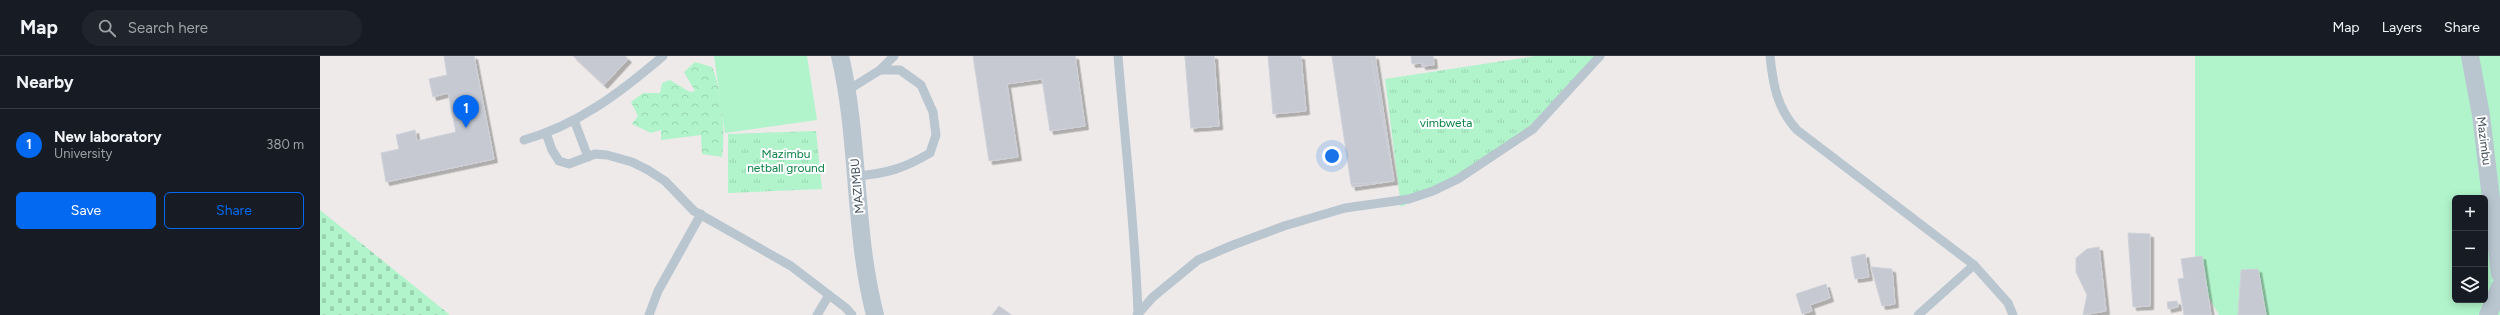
<!DOCTYPE html>
<meta charset="utf-8">
<style>
:root{--surface:#171b24;--page:#20242c;--text:#f1f3f6;--muted:#9ea1a6;--line:#363941;--accent:#0369f0}
body{margin:0;font-family:Figtree,sans-serif;background:var(--page);color:var(--text)}
.controls{position:absolute;right:12px;bottom:12px;display:grid;overflow:hidden;border-radius:6px;box-shadow:0 2px 10px #0003}
.controls button{width:36px;height:36px;display:grid;place-items:center;padding:0;border:0;border-bottom:1px solid var(--line);background:var(--surface);color:var(--text);font:20px sans-serif}
.you{position:absolute;left:1012px;top:100px;width:14px;height:14px;margin:-10px;border:3px solid #fff;border-radius:50%;background:#1a73e8;box-shadow:0 0 0 6px #1a73e833}
.badge{display:grid;place-items:center;width:26px;height:26px;border-radius:50%;background:var(--accent);color:#fff;font-size:13px;font-weight:700}
.pin{position:absolute;translate:-50% -33px;filter:drop-shadow(0 1px 2px #0008)}
.pin::after{content:'';position:absolute;top:21px;width:14px;height:12px;background:inherit;clip-path:polygon(0 0,100% 0,50% 100%)}
.list{margin:0;padding:0;list-style:none}
h2{display:flex;justify-content:space-between;align-items:center;height:52px;margin:0;padding:0 16px;font-size:17px}
h2 small{font-size:13px;font-weight:400;color:var(--muted)}
.list li{display:grid;grid-template-columns:26px 1fr auto;gap:12px;align-items:center;box-sizing:border-box;height:72px;padding:0 16px;border-top:1px solid var(--line)}
.list b{display:block;font-size:15px;white-space:nowrap}
.list p{margin:0;font-size:13px;white-space:nowrap;color:var(--muted)}
.list em{font-size:13px;font-style:normal;color:var(--muted)}
.actions{display:flex;gap:8px;padding:12px 16px}
.actions a{flex:1;padding:9px 0;border:1px solid var(--accent);border-radius:6px;text-align:center;font-size:14px;color:var(--accent)}
.actions .main{background:var(--accent);color:#fff}
.icon{flex:none;width:22px;height:22px;fill:none;stroke:currentColor;stroke-width:2;stroke-linecap:round;stroke-linejoin:round}
.map{position:relative;flex:none;width:2180px;height:259px;overflow:hidden}
header{display:flex;align-items:center;gap:24px;box-sizing:border-box;height:56px;padding:0 20px;background:var(--surface);border-bottom:1px solid var(--line)}
header strong{font-size:19px}
nav{display:flex;gap:22px;margin-inline-start:auto;font-size:14px}
.search{width:280px;height:36px;background:var(--page);display:flex;align-items:center;gap:10px;box-sizing:border-box;padding:0 14px;border-radius:22px;color:var(--muted);font-size:15px}
main{display:flex}
aside{flex:1;background:var(--surface)}
.map>svg:first-child{display:block}
.green{fill:#b1f4cb;fill-rule:evenodd}
.forest{fill:url(#forest-crowns)}
.cemetery{fill:url(#cemetery-stones)}
.park{fill:url(#park-tufts)}
.building{fill:#c6c9d2;stroke:#ced1d8;filter:url(#shadow)}
.lines{fill:none;stroke-linecap:round;stroke-linejoin:round}
.lane{stroke:#b9c6d0;stroke-width:9}
.street{stroke:#b9c6d0;stroke-width:18}
.labels{text-anchor:middle;stroke-width:4;stroke-linejoin:round;paint-order:stroke}
.park-label{font-size:12px;fill:#0b8347;stroke:#fff}
.street-label{font-size:12px;fill:#414e5a;stroke:#fff}
</style>
<header>
<strong>Map</strong>
<div class="search"><svg class="icon" aria-label="search" viewBox="0 0 24 24"><circle cx="10" cy="10" r="6"/><path d="M15 15l6 6"/></svg>Search here</div>
<nav><a>Map</a><a>Layers</a><a>Share</a></nav>
</header>
<main>
<aside>
<h2>Nearby<small></small></h2>
<ul class="list">
<li><span class="badge">1</span><div><b>New laboratory</b><p>University</p></div><em>380 m</em></li>
</ul>
<div class="actions"><a class="main">Save</a><a>Share</a></div>
</aside>
<div class="map">
<svg width="2180" height="259" viewBox="0 0 2180 259">
<defs>
<pattern id="forest-crowns" width="20" height="18" patternUnits="userSpaceOnUse"><rect width="20" height="18" fill="#b1f4cb"/><path d="M2 6a3 3 0 1 1 6 0M12 15a3 3 0 1 1 6 0" fill="none" stroke="#99d3b1"/></pattern>
<pattern id="cemetery-stones" width="16" height="16" patternUnits="userSpaceOnUse"><rect width="16" height="16" fill="#b1f4cb"/><path d="M2 7V4a2 2 0 0 1 4 0v3zM10 15v-3a2 2 0 0 1 4 0v3z" fill="#99d3b1"/></pattern>
<pattern id="park-tufts" width="24" height="20" patternUnits="userSpaceOnUse"><rect width="24" height="20" fill="#b1f4cb"/><path d="M3 7l-1-3M5 7V3M7 7l1-3M15 17l-1-3M17 17v-4M19 17l1-3" fill="none" stroke="#99d3b1"/></pattern>
<filter id="shadow"><feDropShadow dx="3.5" dy="3.5" stdDeviation="0" flood-color="#0004"/></filter>
</defs>
<rect width="100%" height="100%" fill="#eeeaea"/>
<g class="green">
<polygon points="394,0 487,0 497,64 405,77"/>
<path d="M1875,0H2180V259H1899L1875,218ZM2135,142H2165V244H2135Z"/>
</g>
<path class="forest" d="M375,6L392,11C402,34 406,76 402,101L382,98L381,79L341,84V74L331,77L312,68L318,60L311,46L323,37H340L342,27L350,24L370,36L375,35L364,16Z"/>
<polygon class="cemetery" points="0,154 130,259 0,259"/>
<g class="park">
<polygon points="1215,0 1278,0 1208,77 1145,119 1081,151 1065,23"/>
<polygon points="496,75 502,133 408,137 408,78"/>
</g>
<g class="building">
<polygon points="124,0 154,0 174,103 66,126 61,97 79,93 76,79 95,74 97,85 136,76 128,37 113,41 109,23 127,19"/>
<polygon points="253,0 305,0 308,3 284,29"/>
<polygon points="653,0 755,0 765,70 730,75 722,23 687,28 698,101 669,105"/>
<polygon points="865,0 894,0 899,70 871,72"/>
<polygon points="865,0 894,0 899,70 871,72"/>
<polygon points="948,0 981,0 986,55 953,58"/>
<polygon points="1012,0 1055,0 1074,125 1032,131"/>
<polygon points="1012,0 1051,0 1074,125 1031,128"/>
<polygon points="1091,0 1113,0 1114,9 1102,10 1102,7 1092,8"/>
<polygon points="1808,177 1830,178 1830,250 1813,251"/>
<polygon points="1779,191 1786,255 1763,259 1767,239 1756,216 1756,202 1767,193"/>
<polygon points="1545,198 1549,221 1535,223 1531,201"/>
<polygon points="1882,200 1891,259 1864,259 1858,223 1864,222 1861,203"/>
<polygon points="1551,211 1572,213 1575,248 1562,250"/>
<polygon points="1938,213 1946,259 1918,259 1921,214"/>
<polygon points="1506,228 1510,242 1490,249 1492,255 1482,258 1476,238"/>
<polygon points="1857,245 1858,251 1848,253 1847,246"/>
<polygon points="679,250 686,255 691,259 672,259"/>
</g>
<g class="lines">
<g class="lane">
<path d="M798,0C805,86 815,171 818,257"/>
<path d="M1450,0C1453,29 1457,52 1477,74L1654,209L1688,247L1693,259"/>
<polyline points="528,34 560,14 574,0"/>
<polyline points="254,64 268,101"/>
<polyline points="226,77 232,94 239,105 249,108 275,98 287,99 312,106 328,114 345,125 374,155 471,210 526,252 532,259"/>
<path d="M204,84C258,69 301,36 343,0"/>
<path d="M536,120C566,118 585,112 610,97L616,79L613,56L601,29L580,14H560"/>
<polyline points="329,259 338,235 381,158"/>
<polyline points="497,259 509,239"/>
<polyline points="817,259 833,241 878,204 913,189 964,170 1025,152 1089,143 1113,135 1138,123 1213,73 1280,0"/>
<polyline points="1598,259 1654,209"/>
</g>
<g class="street">
<path d="M520,0C540,85 533,174 555,259"/>
<polyline points="2150,0 2161,59 2180,218"/>
<polyline points="2168,259 2180,231"/>
</g>
</g>
<g class="labels">
<g class="park-label">
<text x="1126" y="71">vimbweta</text>
<text x="466" y="102">Mazimbu<tspan x="466" dy="14">netball ground</tspan></text>
</g>
<g class="street-label">
<text transform="translate(2164 85) rotate(83)" y="4">Mazimbu</text>
<text transform="translate(537 130) rotate(-95)" y="4">MAZIMBU</text>
</g>
</g>
</svg>
<div class="controls">
<button>+</button>
<button>−</button>
<button><svg class="icon" aria-label="layers" viewBox="0 0 24 24"><path d="M12 4l9 5-9 5-9-5zM3 14l9 5 9-5"/></svg></button>
</div>
<div class="you"></div>
<div class="pin badge" style="left:146px;top:72px">1</div>
</div>
</main>
